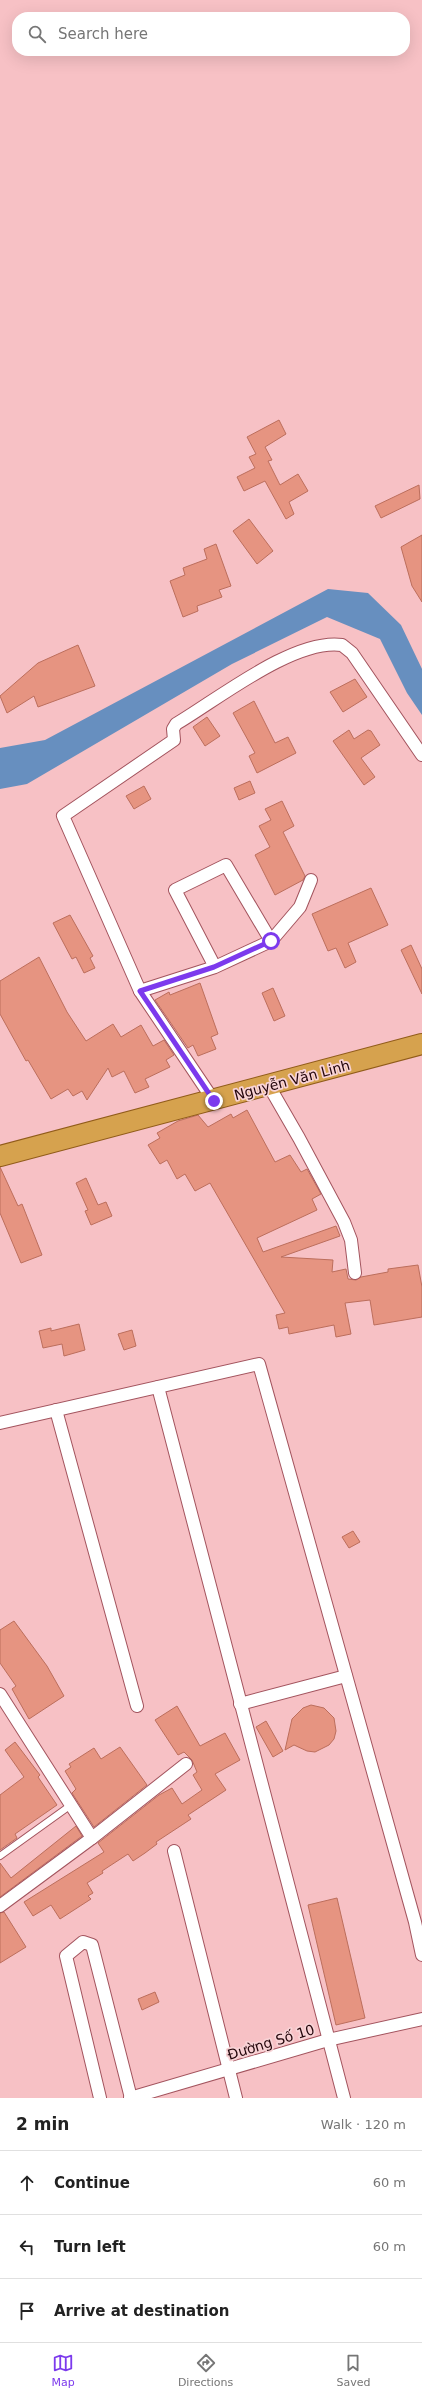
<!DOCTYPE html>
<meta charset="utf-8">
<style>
:root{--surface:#fff;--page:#f2f2f2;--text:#222;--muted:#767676;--line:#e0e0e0;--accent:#7c3aed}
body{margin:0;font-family:"DejaVu Sans",sans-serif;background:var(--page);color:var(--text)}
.stop{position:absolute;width:12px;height:12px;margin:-9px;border:3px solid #7c3aed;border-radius:50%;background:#fff}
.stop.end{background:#7c3aed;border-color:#fff;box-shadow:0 1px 4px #0008}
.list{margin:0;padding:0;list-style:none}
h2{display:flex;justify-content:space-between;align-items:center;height:52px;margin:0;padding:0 16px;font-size:17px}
h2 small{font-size:13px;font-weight:400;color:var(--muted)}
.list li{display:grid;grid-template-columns:26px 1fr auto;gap:12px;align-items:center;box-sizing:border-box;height:64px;padding:0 16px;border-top:1px solid var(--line)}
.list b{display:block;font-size:15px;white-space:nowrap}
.list em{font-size:13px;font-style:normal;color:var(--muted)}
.icon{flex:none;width:22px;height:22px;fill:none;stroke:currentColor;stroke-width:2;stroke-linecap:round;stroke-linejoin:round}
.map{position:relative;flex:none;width:422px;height:2098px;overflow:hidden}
.search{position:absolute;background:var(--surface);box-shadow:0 4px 16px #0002;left:12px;right:12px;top:12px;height:44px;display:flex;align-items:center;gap:10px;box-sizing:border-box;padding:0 14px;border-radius:16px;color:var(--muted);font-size:15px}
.sheet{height:244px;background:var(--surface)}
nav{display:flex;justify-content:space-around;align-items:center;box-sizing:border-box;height:56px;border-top:1px solid var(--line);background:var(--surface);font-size:11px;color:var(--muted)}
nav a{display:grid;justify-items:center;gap:2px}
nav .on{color:var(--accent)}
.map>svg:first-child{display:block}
.water{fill:#678fbf}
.building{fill:#e69481;stroke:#bc6e5c}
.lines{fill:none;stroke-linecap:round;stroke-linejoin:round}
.service-casing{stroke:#a3545e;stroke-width:8}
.minor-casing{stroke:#a3545e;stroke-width:14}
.trunk-casing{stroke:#915c1a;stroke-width:22}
.service{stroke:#fff;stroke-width:6}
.minor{stroke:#fff;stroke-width:12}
.trunk{stroke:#d6a24e;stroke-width:20}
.route{stroke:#7c3aed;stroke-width:5}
.labels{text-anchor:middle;stroke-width:3.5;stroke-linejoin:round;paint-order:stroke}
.street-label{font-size:14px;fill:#24060b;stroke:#f8d3d6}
</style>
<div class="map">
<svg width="422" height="2098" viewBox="0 0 422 2098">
<rect width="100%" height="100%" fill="#f7c1c5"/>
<polygon class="water" points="328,589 368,593 401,625 422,669 422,715 407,693 380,639 327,617 232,664 27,784 0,789 0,748 45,740"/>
<g class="building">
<polygon points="279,420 286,434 265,447 272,460 268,461 280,485 298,474 308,491 289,502 294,514 286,519 265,481 244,491 237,477 255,468 249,457 256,454 247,437"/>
<polygon points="419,485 420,499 381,518 375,506"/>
<polygon points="249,519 273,551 257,564 233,531"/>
<polygon points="422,535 422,602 412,586 401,547"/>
<polygon points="216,544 231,586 219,590 222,597 197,606 198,611 183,617 170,581 185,575 183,568 207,559 204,549"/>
<polygon points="78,645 95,686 38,707 34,696 7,713 0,696 38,663"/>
<polygon points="355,679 367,697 343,712 330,692"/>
<polygon points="254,701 275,743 288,737 296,753 257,773 249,756 255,753 233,713"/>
<polygon points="207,717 220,736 205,746 193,727"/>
<polygon points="349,730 354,739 368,730 371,731 380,745 361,758 375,777 364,785 333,741"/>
<polygon points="250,781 255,793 239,800 234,788"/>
<polygon points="144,786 151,799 134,809 126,796"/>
<polygon points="282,801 294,826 283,832 305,876 303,880 275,895 255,855 270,847 259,826 271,820 265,809"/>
<polygon points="371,888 388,925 348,943 356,962 345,968 336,948 328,951 312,914"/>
<polygon points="70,915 93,956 90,958 95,968 84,973 76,957 72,959 53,923"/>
<polygon points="411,945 422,969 422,994 401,950"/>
<polygon points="39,957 67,1012 86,1041 113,1024 121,1037 141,1025 153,1046 164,1040 174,1055 166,1060 170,1067 145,1079 149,1087 135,1093 124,1071 112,1077 108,1068 87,1100 82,1091 73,1096 68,1089 51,1099 28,1060 26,1061 0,1014 0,981"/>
<polygon points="200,983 218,1034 211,1037 216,1049 198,1056 193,1045 188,1048 155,1000 169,992 170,995"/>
<polygon points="273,988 285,1016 274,1021 262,993"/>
<polygon points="247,1110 275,1162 290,1155 301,1172 307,1169 321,1194 312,1199 317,1210 257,1238 263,1252 336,1226 340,1236 281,1257 333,1260 332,1272 346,1269 348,1279 356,1280 361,1277 388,1272 388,1269 418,1265 422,1287 422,1317 374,1325 370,1300 345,1303 351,1334 336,1337 334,1325 289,1334 288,1327 279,1329 276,1315 285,1313 210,1183 195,1191 185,1174 177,1179 167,1160 160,1164 148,1145 160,1138 157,1133 178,1121 198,1115 208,1127 231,1114 233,1118"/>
<polygon points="0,1167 18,1206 22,1204 42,1255 21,1263 0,1213"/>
<polygon points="86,1178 98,1205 106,1202 112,1216 91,1225 85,1211 88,1210 76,1183"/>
<polygon points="79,1324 85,1350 64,1356 62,1344 43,1348 39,1331 51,1328 51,1331"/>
<polygon points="132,1330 136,1346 124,1350 118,1334"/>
<polygon points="353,1531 360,1542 349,1548 342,1537"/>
<polygon points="14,1621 47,1666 64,1696 29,1719 12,1689 16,1686 0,1663 0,1630"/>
<polygon points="311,1705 324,1708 334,1718 336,1731 334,1739 329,1745 315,1752 307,1751 294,1745 285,1750 292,1719 303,1708"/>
<polygon points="177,1706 200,1746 225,1733 240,1760 215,1774 226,1790 188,1815 191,1819 156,1842 157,1844 145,1853 133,1861 128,1854 102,1871 103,1873 87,1883 93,1893 88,1896 91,1899 60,1919 51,1905 33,1916 24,1902 104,1852 98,1843 159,1795 172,1788 182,1804 202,1790 193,1775 197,1772 192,1760 184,1752 178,1755 155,1720"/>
<polygon points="266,1721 283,1751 273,1757 256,1727"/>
<polygon points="15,1742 40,1775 38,1777 57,1805 15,1834 17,1838 0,1850 0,1795 24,1777 5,1750"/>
<polygon points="120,1747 147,1785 94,1827 72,1793 76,1789 65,1771 71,1767 69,1764 94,1748 101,1759"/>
<polygon points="76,1826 82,1836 0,1897 0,1863 11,1878"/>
<polygon points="337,1898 365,2018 336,2025 308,1905"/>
<polygon points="4,1912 26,1947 0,1963 0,1913"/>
<polygon points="155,1992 159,2002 142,2010 138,1999"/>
</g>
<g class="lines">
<defs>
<polyline id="service" points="0,1856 71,1805"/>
<g id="minor">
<polyline points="271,941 300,907 311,880"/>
<path d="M140,991L63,816L174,740L173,729L176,724C217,700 294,638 342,645L352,653L422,755"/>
<polyline points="269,1086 299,1138 344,1222 351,1240 355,1273"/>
<polyline points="214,1101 140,991 215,967 175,890 226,865 271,941 215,967"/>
<polyline points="158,1387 344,2098"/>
<polyline points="56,1410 137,1706"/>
<polyline points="0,1423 259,1364 415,1922 422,1955"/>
<polyline points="0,1694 92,1838 0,1906"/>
<polyline points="240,1704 346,1676"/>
<polyline points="92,1838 186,1764"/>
<polyline points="174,1851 236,2098"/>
<polyline points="100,2098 66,1956 83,1942 92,1945 131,2098"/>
<polyline points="130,2098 328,2040 422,2019"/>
</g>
<polyline id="trunk" points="0,1156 422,1044"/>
</defs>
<use href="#service" class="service-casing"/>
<use href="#minor" class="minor-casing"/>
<use href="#trunk" class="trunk-casing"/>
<use href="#service" class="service"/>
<use href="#minor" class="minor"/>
<use href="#trunk" class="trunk"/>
</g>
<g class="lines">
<polyline class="route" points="214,1101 140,991 214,967 271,941"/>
</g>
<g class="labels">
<g class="street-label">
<text transform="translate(292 1080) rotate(-15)" y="5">Nguyễn Văn Linh</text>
<text transform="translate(271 2042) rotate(-17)" y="5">Đường Số 10</text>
</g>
</g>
</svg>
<div class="stop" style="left:271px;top:941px"></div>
<div class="stop end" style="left:214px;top:1101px"></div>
<div class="search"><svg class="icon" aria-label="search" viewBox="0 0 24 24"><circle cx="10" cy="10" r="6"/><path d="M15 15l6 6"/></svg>Search here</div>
</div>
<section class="sheet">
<h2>2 min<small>Walk · 120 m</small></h2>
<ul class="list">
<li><svg class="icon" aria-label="ahead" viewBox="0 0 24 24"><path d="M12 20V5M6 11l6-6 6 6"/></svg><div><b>Continue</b></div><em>60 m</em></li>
<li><svg class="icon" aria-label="left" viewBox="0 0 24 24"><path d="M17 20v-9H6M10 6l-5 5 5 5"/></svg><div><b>Turn left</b></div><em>60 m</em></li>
<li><svg class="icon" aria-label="arrive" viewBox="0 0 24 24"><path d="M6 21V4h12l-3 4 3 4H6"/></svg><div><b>Arrive at destination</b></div></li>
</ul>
</section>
<nav>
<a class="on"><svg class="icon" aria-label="map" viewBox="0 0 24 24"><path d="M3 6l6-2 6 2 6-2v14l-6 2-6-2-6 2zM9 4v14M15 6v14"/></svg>Map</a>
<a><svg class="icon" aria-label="directions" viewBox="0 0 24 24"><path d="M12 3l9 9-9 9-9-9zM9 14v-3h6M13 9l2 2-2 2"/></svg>Directions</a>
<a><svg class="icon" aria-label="saved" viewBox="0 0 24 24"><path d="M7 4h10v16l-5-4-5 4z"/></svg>Saved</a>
</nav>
